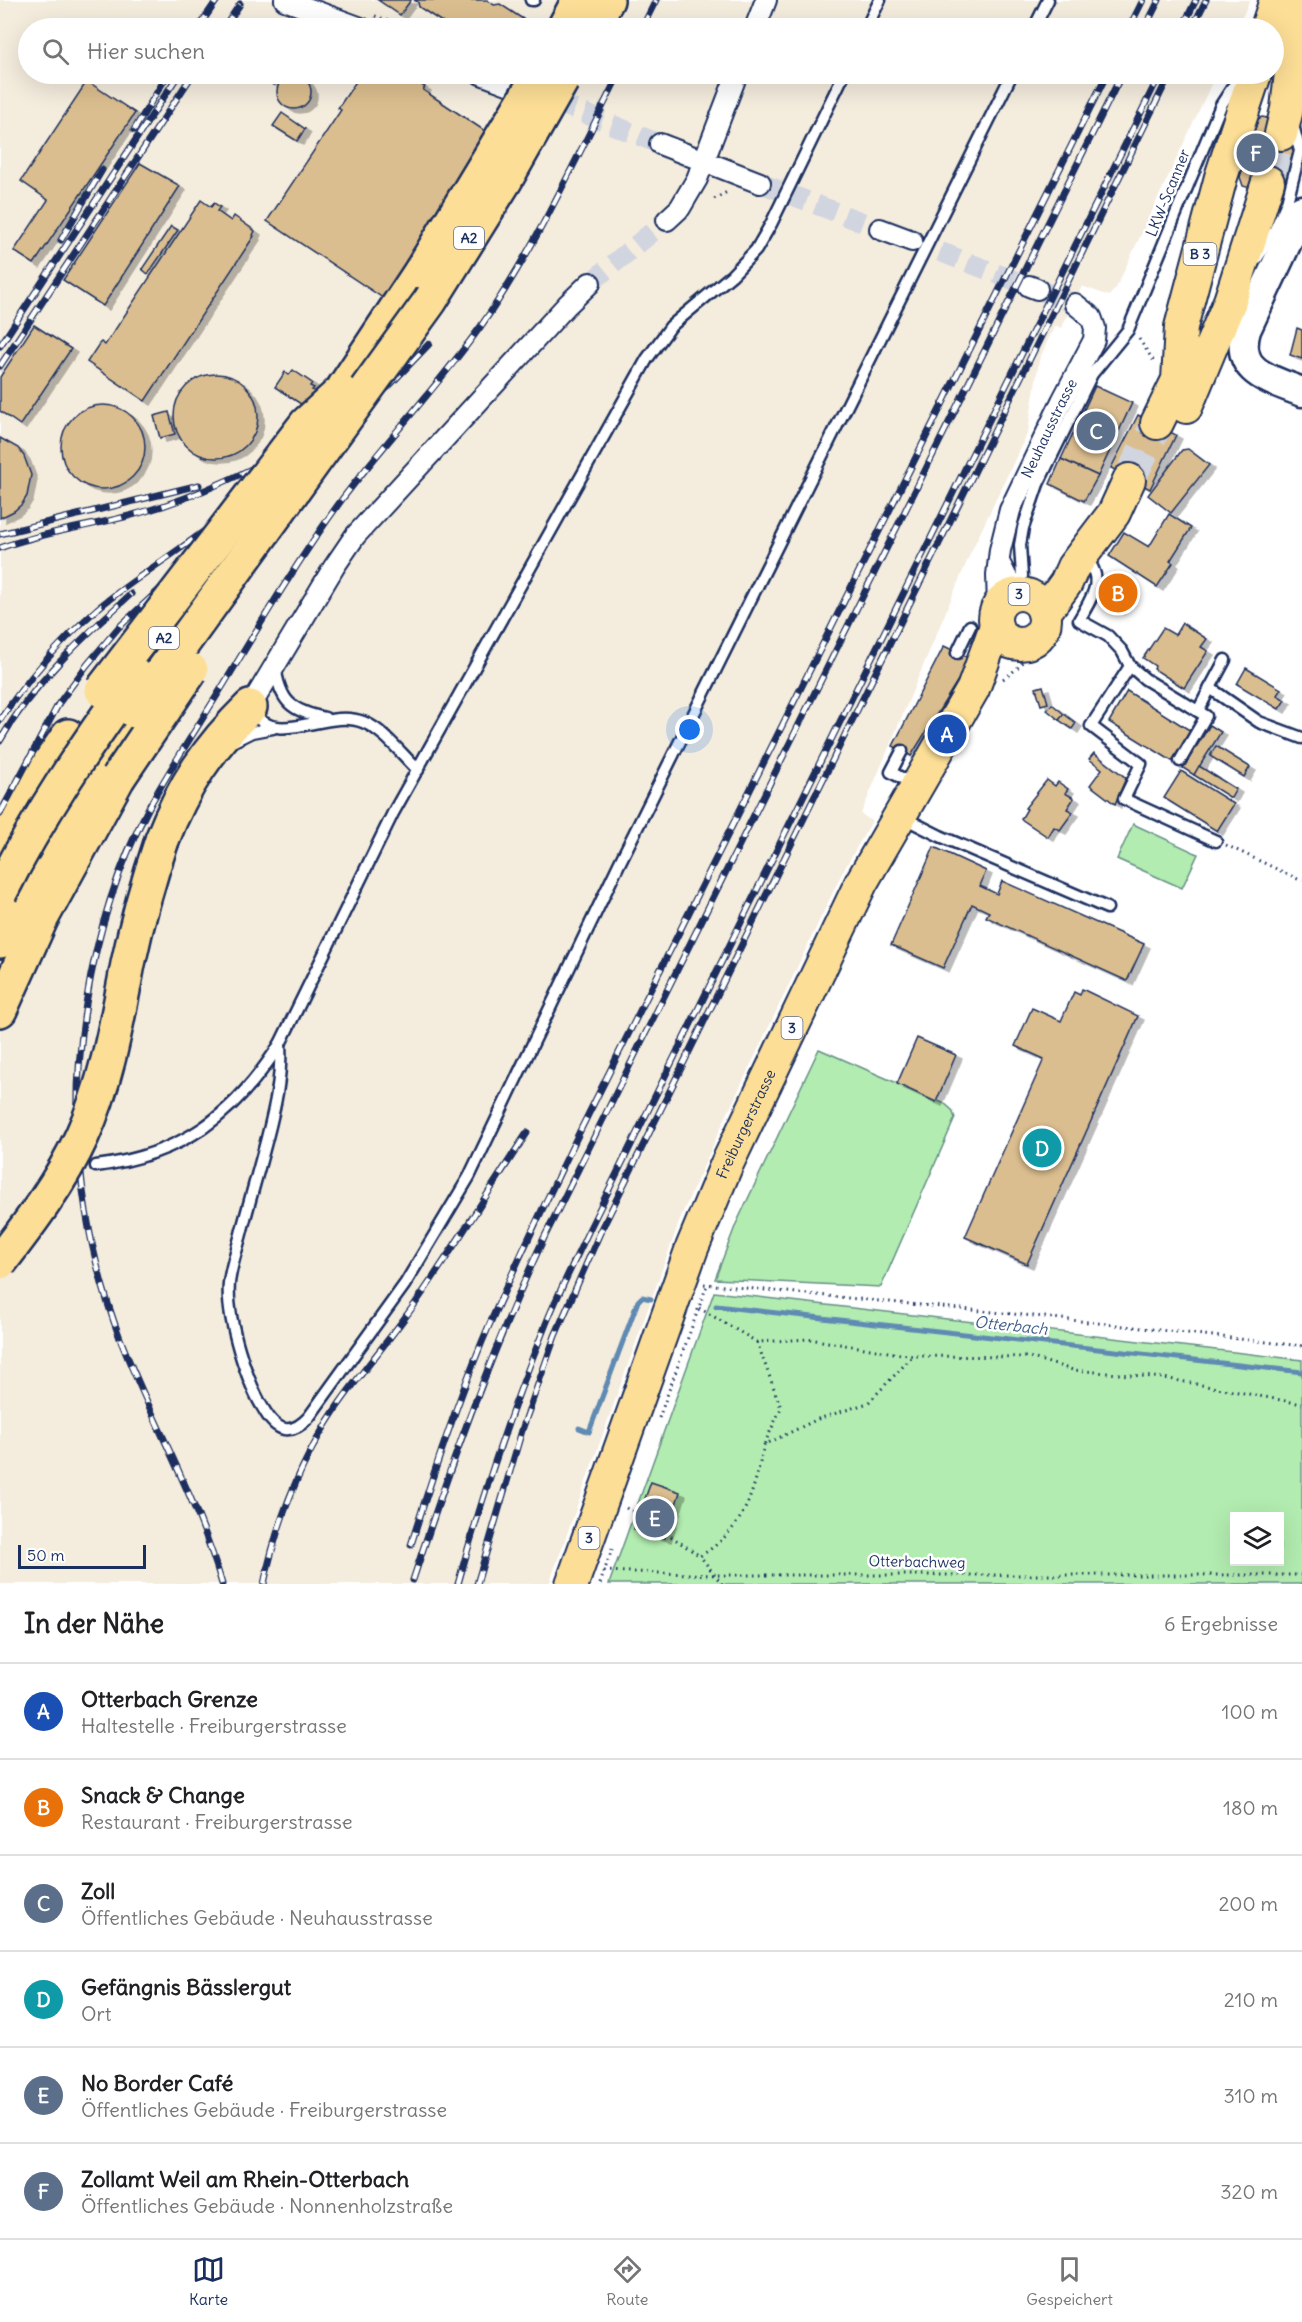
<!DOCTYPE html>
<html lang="de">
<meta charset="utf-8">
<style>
:root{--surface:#fff;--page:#f2f2f2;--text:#202124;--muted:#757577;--line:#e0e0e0;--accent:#1b2f5e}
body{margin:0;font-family:Delius,sans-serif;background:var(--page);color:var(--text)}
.controls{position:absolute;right:18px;bottom:18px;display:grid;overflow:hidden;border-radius:0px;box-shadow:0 6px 24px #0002}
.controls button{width:54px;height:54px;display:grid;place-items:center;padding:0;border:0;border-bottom:2px solid var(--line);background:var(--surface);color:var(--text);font:30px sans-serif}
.scale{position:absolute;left:18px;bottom:15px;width:128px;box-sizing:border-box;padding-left:6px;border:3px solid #1b2f5e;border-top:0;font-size:16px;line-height:21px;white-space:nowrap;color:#1b2f5e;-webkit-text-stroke:4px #fff;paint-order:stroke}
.you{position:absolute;left:690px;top:730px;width:21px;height:21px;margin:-15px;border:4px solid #fff;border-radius:50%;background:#1a73e8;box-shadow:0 0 0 9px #1a73e833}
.badge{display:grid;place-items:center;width:39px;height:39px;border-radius:50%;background:var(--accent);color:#fff;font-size:20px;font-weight:700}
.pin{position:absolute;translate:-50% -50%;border:3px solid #fff;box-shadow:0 2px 6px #0006}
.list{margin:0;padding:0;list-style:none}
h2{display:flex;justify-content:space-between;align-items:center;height:78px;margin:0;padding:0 24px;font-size:26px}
h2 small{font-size:20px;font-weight:400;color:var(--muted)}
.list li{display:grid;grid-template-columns:39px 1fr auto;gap:18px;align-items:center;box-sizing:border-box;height:96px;padding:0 24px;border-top:2px solid var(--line)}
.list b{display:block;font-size:22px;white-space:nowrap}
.list p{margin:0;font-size:20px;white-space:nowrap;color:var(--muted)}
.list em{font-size:20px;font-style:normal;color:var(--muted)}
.icon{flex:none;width:33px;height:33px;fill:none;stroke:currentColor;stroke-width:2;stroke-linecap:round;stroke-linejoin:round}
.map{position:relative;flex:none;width:1302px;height:1584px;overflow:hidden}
.search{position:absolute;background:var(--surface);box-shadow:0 6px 24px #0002;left:18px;right:18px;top:18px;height:66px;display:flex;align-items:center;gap:15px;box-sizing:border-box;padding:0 21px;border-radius:33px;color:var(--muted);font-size:22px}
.sheet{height:654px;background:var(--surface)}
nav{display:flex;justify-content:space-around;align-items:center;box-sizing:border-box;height:84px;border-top:2px solid var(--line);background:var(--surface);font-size:16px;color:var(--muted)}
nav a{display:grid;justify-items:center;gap:3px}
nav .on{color:var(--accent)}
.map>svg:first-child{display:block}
.built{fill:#f4ecdd}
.green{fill:#b2ecb0;stroke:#668e87;stroke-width:1.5;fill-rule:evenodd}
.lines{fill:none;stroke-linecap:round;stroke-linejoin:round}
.stream{stroke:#5f8ab3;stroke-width:5}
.building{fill:#dbbe8f;stroke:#1b2f5e;stroke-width:1.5;filter:url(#shadow)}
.street-tunnel{stroke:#d1d5df;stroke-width:20;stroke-dasharray:20 10;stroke-linecap:butt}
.primary-tunnel{stroke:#d1d5df;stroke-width:32;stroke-dasharray:32 16;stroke-linecap:butt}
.lane-casing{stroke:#1b2f5e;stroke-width:15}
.street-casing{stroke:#1b2f5e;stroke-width:24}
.secondary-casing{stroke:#1b2f5e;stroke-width:33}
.primary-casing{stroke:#1b2f5e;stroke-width:36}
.highway-casing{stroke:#1b2f5e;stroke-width:38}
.path{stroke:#1b2f5e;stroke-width:3;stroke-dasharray:1.5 4.5;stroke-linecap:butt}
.lane{stroke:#fff;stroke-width:10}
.street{stroke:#fff;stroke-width:20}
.secondary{stroke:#fff;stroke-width:28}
.primary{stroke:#fcde96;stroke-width:32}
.highway{stroke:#fcde96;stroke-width:33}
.rail-casing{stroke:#1b2f5e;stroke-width:7}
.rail{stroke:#fff;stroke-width:4.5;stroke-dasharray:14;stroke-linecap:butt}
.highway-bridge-casing{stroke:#1b2f5e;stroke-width:38;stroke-linecap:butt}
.highway-bridge{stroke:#fcde96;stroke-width:33}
.labels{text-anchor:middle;stroke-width:5;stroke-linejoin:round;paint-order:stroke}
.shield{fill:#fff;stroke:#5f6d8e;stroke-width:1.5}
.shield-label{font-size:14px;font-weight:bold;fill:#1b2f5e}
.street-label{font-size:15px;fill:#1b2f5e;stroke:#fff}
.water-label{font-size:16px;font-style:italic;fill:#3d5c89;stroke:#fff}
</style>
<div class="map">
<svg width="1302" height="1584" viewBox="0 0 1302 1584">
<defs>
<filter id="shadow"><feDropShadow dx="6" dy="4" stdDeviation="0" flood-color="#0004"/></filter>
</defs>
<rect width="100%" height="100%" fill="#fff"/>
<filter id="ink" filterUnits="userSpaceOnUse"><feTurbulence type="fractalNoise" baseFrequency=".0167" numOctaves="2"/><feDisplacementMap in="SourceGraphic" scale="12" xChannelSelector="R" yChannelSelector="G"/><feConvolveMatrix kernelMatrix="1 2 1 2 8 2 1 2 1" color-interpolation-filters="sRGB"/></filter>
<g filter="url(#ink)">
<polygon class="built" points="0,0 1250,0 1237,28 28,28 28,74 1216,74 1116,288 1109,296 1082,286 1061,328 1055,325 1039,360 1028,432 970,554 861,814 872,821 842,873 722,1125 682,1214 549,1584 0,1584"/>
<g class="green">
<polygon points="1133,824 1198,854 1182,888 1117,859"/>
<polygon points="819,1049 945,1104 952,1110 955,1118 881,1287 715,1279 736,1224"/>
<path d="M714,1292L1302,1360V1584H609ZM1234,1516H1280V1562H1234Z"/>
</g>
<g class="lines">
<g class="stream">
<polyline points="716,1306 1302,1372"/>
<polyline points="579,1428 589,1432 638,1301 642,1297 651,1299"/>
</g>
</g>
<g class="building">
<polygon points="378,0 411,0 400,15"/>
<polygon points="414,0 487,0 494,5 500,4 523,19 517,28 451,28 419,7 418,2"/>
<polygon points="275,16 293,28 267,28"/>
<polygon points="257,74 281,74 274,85"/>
<polygon points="361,74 404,74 425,87 423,90 494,137 389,302 267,221 341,110 338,108"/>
<circle cx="294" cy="92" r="17"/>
<polygon points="87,81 135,113 34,264 14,251 48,200 21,181"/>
<polygon points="282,113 305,129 297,141 273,126"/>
<polygon points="1262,117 1272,119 1275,125 1259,183 1253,189 1243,186 1240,177 1258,119"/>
<polygon points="1278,133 1301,139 1287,187 1264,180"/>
<polygon points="140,163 180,186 103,306 63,280"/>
<polygon points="201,200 211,207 214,203 220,207 217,211 231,221 234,216 255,231 253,235 254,236 145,401 87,362 99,344 101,342 105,345"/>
<polygon points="171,226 178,230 148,274 142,269"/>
<polygon points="34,325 71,349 20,425 0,411 0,377"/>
<polygon points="1297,328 1302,330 1302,359 1290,355"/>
<polygon points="293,370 312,383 310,386 314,388 312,390 317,393 307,408 275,387 285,372 289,375"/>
<circle cx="216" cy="416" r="42"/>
<polygon points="1095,386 1132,403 1098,476 1061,459"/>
<circle cx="103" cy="447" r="42"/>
<polygon points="169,412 175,434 160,438 154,416"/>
<polygon points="1138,415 1176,435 1150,489 1111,468"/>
<polygon points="0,438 18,448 24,456 31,475 27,496 22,504 14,511 0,518"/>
<polygon points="1188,449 1209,465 1171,513 1148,495 1182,450"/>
<polygon points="1061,459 1098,476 1084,501 1050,484"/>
<polygon points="1169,514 1191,528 1170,561 1173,563 1157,587 1109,556 1124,532 1149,547"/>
<polygon points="1116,579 1132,589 1118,610 1103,601"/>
<polygon points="1182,623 1207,639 1201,647 1208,651 1184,688 1154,669 1155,666 1143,658 1163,628 1175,635"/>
<polygon points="944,646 971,659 911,756 893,746"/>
<polygon points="1246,668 1281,689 1277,695 1285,700 1279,709 1237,684"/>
<polygon points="1043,686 1048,703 1041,705 1036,688"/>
<polygon points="1127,691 1191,731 1172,761 1109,722"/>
<polygon points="1052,704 1064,714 1059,720 1047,710"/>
<polygon points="1064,714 1076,723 1072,729 1059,720"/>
<polygon points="1210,725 1221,732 1194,775 1183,768"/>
<polygon points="1216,746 1250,767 1244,777 1210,756"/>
<polygon points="1094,753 1126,778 1115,804 1090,785 1102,769 1089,759"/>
<polygon points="1199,766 1236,789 1231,798 1194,775"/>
<polygon points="1181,771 1234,804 1217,831 1164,798"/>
<polygon points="1047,780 1055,786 1058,782 1068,789 1065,793 1074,798 1067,809 1073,812 1060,830 1054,827 1048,837 1021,819 1027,809 1025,808"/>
<polygon points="934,847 986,871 980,886 997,894 1002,881 1144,944 1127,981 986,917 989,912 972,904 943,968 891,945"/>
<polygon points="1082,989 1138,1016 1027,1264 965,1237 1044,1059 1015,1046 1032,1008 1061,1021 1074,992 1080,995"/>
<polygon points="917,1038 956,1055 936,1102 897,1084"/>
<polygon points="651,1482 680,1492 665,1538 634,1529"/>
</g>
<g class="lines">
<g class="street-tunnel">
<polyline points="556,102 660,144"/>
<polyline points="760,183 880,229"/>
<polyline points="912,241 1029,286"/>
<polyline points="590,283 667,220"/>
<polyline points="1037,289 1075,304"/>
</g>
<g class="primary-tunnel">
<polyline points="1268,182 1281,134"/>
<polyline points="1129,480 1157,423"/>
</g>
<defs>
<g id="lane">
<polyline points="531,0 534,0"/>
<polyline points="866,28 880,0"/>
<polyline points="1034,28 1048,0"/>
<polyline points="1256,260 1273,234 1287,202 1300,151 1293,125"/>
<path d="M1085,557C1106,580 1092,597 1079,620L1108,636L1122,651L1130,666L1145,679L1206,716L1180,761"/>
<polyline points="1012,586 1019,581 1022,576 1020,545 1023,528 1038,484 1092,374 1128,330 1221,105 1236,82 1244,76"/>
<polyline points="957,653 970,626"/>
<polyline points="1225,660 1210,688 1259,722 1302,738"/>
<path d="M275,666C280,702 291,711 325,718"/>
<polyline points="1130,666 1091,726 1141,764 1124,799 1216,841"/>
<path d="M251,710C277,750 326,707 363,722C384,730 402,755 418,770"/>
<polyline points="1198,711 1210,688"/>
<polyline points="234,741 252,732 273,728"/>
<polyline points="902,751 891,772 914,785"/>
<polyline points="902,817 940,836 1107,908"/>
<path d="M280,1044C282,1076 275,1107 267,1138C259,1169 250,1199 242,1230C238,1247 231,1265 229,1283C226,1318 247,1384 266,1413C279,1434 293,1434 309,1417L405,1284L469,1177L619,864L1012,74"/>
<path d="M96,1166C182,1155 234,1116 280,1044L393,813L647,359L671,326L732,275L756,250L771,224L844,74"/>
</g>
<g id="street">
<polyline points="285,0 361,28"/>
<polyline points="755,28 766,0"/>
<polyline points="481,74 537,95"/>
<polyline points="660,144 760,183"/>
<polyline points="667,220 680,208 697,179 737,74"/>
<polyline points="880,229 912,241"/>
<polyline points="1029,286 1037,289"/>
<polyline points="999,562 1007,578 1019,594"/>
<path id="s1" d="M998,607L997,575L1000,550L1010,510L1062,401L1094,340L1095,328L1091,317L1075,304"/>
<polyline points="250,707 334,567 355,536 567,305 590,283"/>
</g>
<path id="secondary" d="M1302,210L1246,330C1234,373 1270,379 1302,392"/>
<g id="primary">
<polyline points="1267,28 1276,0"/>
<polyline points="1281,134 1287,109 1299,0"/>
<polyline points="1186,407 1230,301 1268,182"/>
<polyline points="1157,423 1178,380 1181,327 1221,177 1255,74"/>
<circle cx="1020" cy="619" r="25"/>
<polyline points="1044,613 1066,583 1073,567 1114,513 1129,480"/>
<path id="s2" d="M572,1584L692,1248L726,1166L861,883L973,689L996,626"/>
</g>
<g id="highway">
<polyline points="564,28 579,0"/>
<polyline points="591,28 607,0"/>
<polyline points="341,392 421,271"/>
<path d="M162,840C183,786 208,748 250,707"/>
<polyline points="0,844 33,787 68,736"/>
<path d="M0,941C37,860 84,784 134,711"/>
<polyline points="0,1010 41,919 118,778"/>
</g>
</defs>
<use href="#lane" class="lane-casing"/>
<use href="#street" class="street-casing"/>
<use href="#secondary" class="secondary-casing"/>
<use href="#primary" class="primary-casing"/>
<use href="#highway" class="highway-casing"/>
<g class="path">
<polyline points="375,16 407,28"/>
<polyline points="714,199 729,191"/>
<polyline points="1139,339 1155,363"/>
<path d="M1003,679C1017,669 1029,661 1025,643"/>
<polyline points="1226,845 1302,881"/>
<polyline points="704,1284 1044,1317 1302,1346"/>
<polyline points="699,1308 757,1342 809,1339 913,1356 1029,1357 1073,1370 1164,1378 1302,1404"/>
<polyline points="757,1342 781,1408 764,1445"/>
<polyline points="659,1418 707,1285"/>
<polyline points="626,1508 639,1515"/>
<polyline points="666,1533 700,1556"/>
<polyline points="604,1571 716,1575 1302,1575"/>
<polyline points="600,1584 612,1549"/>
<path d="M722,1584L700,1556C746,1528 753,1494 764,1445L818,1419L868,1403L913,1356"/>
</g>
<use href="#lane" class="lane"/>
<use href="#street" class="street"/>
<use href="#secondary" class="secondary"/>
<use href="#primary" class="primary"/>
<use href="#highway" class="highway"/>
<defs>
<g id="rail">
<polyline points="198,28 217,0"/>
<polyline points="224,28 240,4"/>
<polyline points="642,28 656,0"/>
<polyline points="1129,28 1143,0"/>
<polyline points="1145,28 1159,0"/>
<polyline points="1182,28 1196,0"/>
<polyline points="1192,28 1206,0"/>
<polyline points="134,130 168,74"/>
<polyline points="61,240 102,170"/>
<polyline points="0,346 179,74"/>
<polyline points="0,366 193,74"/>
<polyline points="0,534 199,485"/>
<path d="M0,548C46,531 96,526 143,512C203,495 258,466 312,438"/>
<path d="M0,720C27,679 60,642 97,609C137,576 183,549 224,516"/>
<path d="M0,741C33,683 82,638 131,594"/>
<polyline points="0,814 59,703 87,665 118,628 199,553 256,493 319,449 387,388 429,344"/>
<path d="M411,1545C432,1477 455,1408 482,1342C512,1271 546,1201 580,1131L1107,74"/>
<path d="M413,1580C451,1463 492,1349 544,1238L1122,74"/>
<path d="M222,1584C198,1500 153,1423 121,1341C105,1299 93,1255 86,1211C64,1079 87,925 149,807C172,765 199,725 224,684C262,621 300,557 343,498C387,440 438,386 481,326C536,247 576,159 619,74"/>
<path d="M264,1584C277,1522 301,1460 337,1407C362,1371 391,1338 417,1301C455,1246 490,1189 527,1133"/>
<path d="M458,1584C482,1497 510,1412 544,1329C557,1295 574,1263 589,1230L1160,74"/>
<polyline points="477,1584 523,1427 555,1336 599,1235 1170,74"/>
</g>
</defs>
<use href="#rail" class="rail-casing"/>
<use href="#rail" class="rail"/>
<defs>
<g id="highway-bridge">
<polyline points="421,271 540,74"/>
<polyline points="102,690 306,424 341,392"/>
<polyline points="134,711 430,301 506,179 562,80"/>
<polyline points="118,778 191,670"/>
<path d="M0,893C38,816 86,745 136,676"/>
<path d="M0,1262C31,1222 61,1182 82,1136C107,1082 117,1021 128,964C137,921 148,881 162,840"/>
</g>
</defs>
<use href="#highway-bridge" class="highway-bridge-casing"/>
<use href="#highway-bridge" class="highway-bridge"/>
</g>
</g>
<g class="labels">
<g class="shield">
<rect x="454" y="227" width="30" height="22" rx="4.5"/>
<rect x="1183.5" y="243" width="33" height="22" rx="4.5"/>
<rect x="1008.5" y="583" width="21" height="22" rx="4.5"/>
<rect x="149" y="627" width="30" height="22" rx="4.5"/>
<rect x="781.5" y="1017" width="21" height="22" rx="4.5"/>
<rect x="578.5" y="1527" width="21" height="22" rx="4.5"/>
</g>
<g class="shield-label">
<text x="469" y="243">A2</text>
<text x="1200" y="259">B 3</text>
<text x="1019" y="599">3</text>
<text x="164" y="643">A2</text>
<text x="792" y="1033">3</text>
<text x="589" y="1543">3</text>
</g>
<g class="street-label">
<text transform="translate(1168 193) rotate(-68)" y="5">LKW-Scanner</text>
<text dy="5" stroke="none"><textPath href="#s1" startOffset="189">Neuhausstrasse</textPath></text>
<text dy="5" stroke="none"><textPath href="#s2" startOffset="492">Freiburgerstrasse</textPath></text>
<text transform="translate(917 1562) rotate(1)" y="5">Otterbachweg</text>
</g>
<g class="water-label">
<text transform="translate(1011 1325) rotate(6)" y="6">Otterbach</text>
</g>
</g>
</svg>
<div class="controls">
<button><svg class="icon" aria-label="layers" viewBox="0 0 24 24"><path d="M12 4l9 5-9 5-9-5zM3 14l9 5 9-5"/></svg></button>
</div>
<div class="scale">50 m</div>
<div class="you"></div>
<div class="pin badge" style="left:947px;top:734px;background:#1a4fb4">A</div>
<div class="pin badge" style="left:1118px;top:593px;background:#e8710a">B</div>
<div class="pin badge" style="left:1096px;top:431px;background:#5c6f8a">C</div>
<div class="pin badge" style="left:1042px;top:1148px;background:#0f9aa8">D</div>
<div class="pin badge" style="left:655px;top:1518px;background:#5c6f8a">E</div>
<div class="pin badge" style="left:1256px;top:153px;background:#5c6f8a">F</div>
<div class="search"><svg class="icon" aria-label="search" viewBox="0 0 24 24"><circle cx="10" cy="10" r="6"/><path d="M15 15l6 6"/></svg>Hier suchen</div>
</div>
<section class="sheet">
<h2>In der Nähe<small>6 Ergebnisse</small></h2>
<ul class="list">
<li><span class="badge" style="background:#1a4fb4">A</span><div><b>Otterbach Grenze</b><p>Haltestelle · Freiburgerstrasse</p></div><em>100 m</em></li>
<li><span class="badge" style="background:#e8710a">B</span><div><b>Snack &amp; Change</b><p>Restaurant · Freiburgerstrasse</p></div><em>180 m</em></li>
<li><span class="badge" style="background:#5c6f8a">C</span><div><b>Zoll</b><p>Öffentliches Gebäude · Neuhausstrasse</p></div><em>200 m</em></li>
<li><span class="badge" style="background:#0f9aa8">D</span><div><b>Gefängnis Bässlergut</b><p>Ort</p></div><em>210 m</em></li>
<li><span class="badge" style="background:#5c6f8a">E</span><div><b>No Border Café</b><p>Öffentliches Gebäude · Freiburgerstrasse</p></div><em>310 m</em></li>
<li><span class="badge" style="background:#5c6f8a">F</span><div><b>Zollamt Weil am Rhein-Otterbach</b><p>Öffentliches Gebäude · Nonnenholzstraße</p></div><em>320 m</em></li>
</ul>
</section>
<nav>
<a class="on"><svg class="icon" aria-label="map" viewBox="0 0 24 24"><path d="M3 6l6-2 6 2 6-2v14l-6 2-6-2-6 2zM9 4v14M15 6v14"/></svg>Karte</a>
<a><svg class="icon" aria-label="directions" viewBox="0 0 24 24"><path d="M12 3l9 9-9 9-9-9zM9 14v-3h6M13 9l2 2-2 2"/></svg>Route</a>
<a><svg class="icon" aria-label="saved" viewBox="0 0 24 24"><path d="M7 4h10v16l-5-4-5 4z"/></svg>Gespeichert</a>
</nav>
